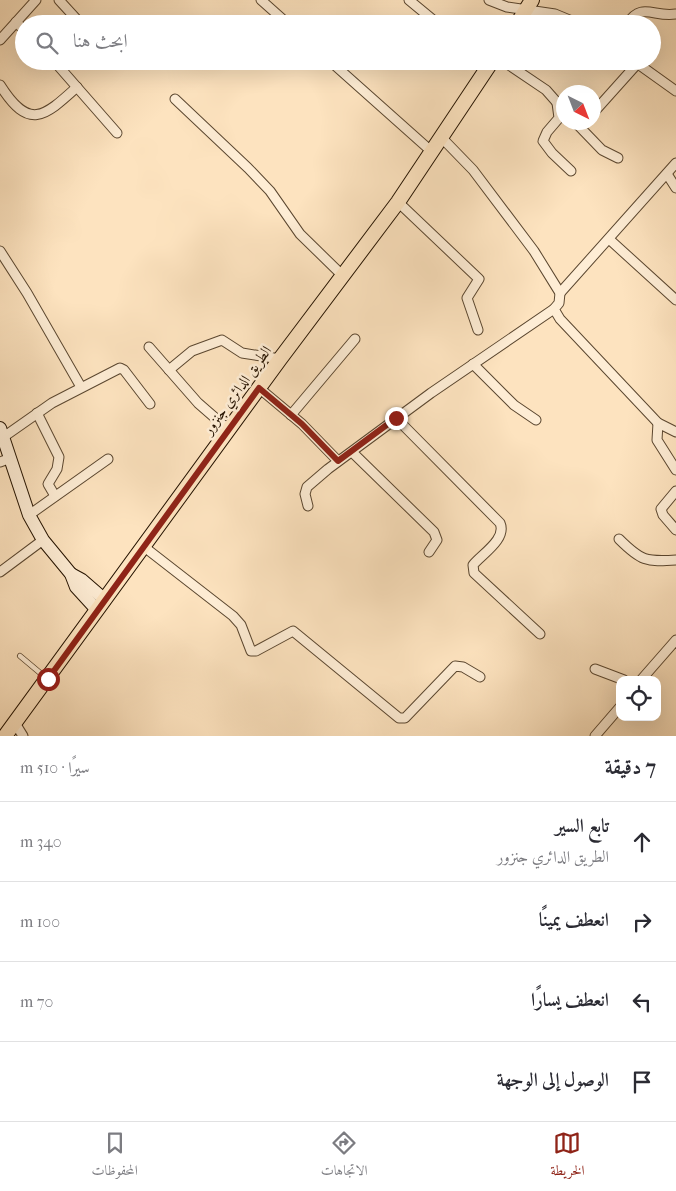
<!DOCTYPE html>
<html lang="ar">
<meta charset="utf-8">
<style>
:root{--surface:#fff;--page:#f7f7f7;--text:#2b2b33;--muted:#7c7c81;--line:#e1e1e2;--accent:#8f2418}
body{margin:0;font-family:"IM FELL French Canon",Amiri,serif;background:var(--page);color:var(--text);direction:rtl}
.controls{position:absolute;right:15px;bottom:15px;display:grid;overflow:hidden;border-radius:10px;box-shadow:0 5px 20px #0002}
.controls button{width:45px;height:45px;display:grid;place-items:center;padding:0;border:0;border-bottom:1px solid var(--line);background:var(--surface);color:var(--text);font:25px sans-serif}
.compass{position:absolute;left:556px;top:85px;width:45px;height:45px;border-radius:50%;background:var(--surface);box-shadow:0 5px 20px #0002;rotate:138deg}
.stop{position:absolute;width:15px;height:15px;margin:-11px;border:4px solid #8f2418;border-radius:50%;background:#fff}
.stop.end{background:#8f2418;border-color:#fff;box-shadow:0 1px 5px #0008}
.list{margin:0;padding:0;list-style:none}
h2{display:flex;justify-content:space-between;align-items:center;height:65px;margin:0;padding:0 20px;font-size:21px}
h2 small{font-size:16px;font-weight:400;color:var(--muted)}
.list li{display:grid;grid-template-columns:32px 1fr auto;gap:15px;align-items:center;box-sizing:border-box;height:80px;padding:0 20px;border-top:1px solid var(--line)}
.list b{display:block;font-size:19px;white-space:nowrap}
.list p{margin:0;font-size:16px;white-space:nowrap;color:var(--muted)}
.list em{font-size:16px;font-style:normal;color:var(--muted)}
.icon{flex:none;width:28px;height:28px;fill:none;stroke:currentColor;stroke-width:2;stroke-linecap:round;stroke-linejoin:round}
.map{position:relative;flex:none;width:676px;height:736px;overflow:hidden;direction:ltr}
.search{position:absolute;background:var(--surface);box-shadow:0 5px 20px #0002;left:15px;right:15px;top:15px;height:55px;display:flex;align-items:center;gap:12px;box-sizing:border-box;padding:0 18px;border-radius:28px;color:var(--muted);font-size:19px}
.sheet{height:385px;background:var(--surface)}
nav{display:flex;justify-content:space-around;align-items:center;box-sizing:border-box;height:70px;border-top:1px solid var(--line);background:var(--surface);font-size:14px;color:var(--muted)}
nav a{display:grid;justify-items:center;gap:2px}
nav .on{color:var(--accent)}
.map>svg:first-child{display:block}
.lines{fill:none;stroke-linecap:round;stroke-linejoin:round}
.lane-casing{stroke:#5b4730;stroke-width:6}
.street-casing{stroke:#5b4730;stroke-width:11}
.secondary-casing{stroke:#251300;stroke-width:14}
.primary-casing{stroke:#251300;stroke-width:16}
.lane{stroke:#feedd5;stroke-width:4.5}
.street{stroke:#feedd5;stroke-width:9}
.secondary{stroke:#feedd5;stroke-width:12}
.primary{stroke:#fde3bf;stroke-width:14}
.route{stroke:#8f2418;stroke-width:6}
.labels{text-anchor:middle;stroke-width:5;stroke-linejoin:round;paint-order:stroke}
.street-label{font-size:15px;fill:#251300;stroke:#feedd5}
</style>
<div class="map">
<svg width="676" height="736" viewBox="0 0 676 736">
<rect width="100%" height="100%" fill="#fde3bf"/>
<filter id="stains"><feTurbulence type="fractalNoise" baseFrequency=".004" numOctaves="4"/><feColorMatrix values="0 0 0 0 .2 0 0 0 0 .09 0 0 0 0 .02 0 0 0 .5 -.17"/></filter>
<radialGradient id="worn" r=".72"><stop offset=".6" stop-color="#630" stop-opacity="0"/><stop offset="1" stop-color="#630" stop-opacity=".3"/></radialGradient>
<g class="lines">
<defs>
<polyline id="lane" points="20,656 45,677"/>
<g id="street">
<polyline points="59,0 81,24"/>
<polyline points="261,0 288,24"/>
<polyline points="409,0 438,24"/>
<polyline points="489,0 507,7 555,14 579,24"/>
<polyline points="16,22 24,30"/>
<path d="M627,24C642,1 654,18 676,14"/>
<polyline points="0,40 36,0"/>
<polyline points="54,61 117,133"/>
<polyline points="330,61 431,151"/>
<polyline points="503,61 546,90 561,107"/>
<polyline points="634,61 676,91"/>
<path d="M0,85C29,131 44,117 77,87"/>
<polyline points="175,99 248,168 270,191 300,234 343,276"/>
<polyline points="564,103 557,103 559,118 547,132 543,141 552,153 571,171"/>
<polyline points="594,112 637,64"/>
<polyline points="575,122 602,150 618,158"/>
<polyline points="441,137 473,170 534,251 560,293 559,303 554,309 560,319 658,423 676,432"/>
<polyline points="667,174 676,188"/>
<polyline points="398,202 479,279 467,298 478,330"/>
<polyline points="609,239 676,300"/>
<polyline points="0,251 27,293 81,387"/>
<polyline points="560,293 676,163"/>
<polyline points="149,347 198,403 229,430"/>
<polyline points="473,364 514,405 536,420"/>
<polyline points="169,370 192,351 222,340 242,353 280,359"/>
<polyline points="259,388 302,424 338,461"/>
<polyline points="37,413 59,457 57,469 48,484 55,496"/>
<polyline points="291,415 355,339"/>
<path d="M396,418L500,523C507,539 482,554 473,565L474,573L540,634"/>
<polyline points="658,423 657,440 676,470"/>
<polyline points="2,438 52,403 120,368 124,370 150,404"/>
<polyline points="352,452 434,532 437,540 429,552"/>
<polyline points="0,462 8,459"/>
<polyline points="676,491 661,509 663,515 676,530"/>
<polyline points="308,506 305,494 307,487 328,469 431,393 554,309"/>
<polyline points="29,515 108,459"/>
<path d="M619,539C641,561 646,562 676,560"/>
<polyline points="143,546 233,616 241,625 251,651 256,651 293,631 399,718 405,718 455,666 463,667 480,677"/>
<polyline points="0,572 43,540"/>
<polyline points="595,669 624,680"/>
<polyline points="641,680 676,640"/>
<polyline points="15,723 23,736"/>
<polyline points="595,736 620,707"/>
</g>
<g id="secondary">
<polyline points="0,428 29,515 43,540 71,574 76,587 97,610"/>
<polyline points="71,574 82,580 105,600"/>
</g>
<g id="primary">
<polyline points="517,24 532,0"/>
<polyline points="5,736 280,359 398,202 492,61"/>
</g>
</defs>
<use href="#lane" class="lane-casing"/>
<use href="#street" class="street-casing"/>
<use href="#secondary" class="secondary-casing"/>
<use href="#primary" class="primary-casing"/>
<use href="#lane" class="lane"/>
<use href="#street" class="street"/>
<use href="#secondary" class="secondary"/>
<use href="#primary" class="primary"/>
</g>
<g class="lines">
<polyline class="route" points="48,679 259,388 302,424 338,461 396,418"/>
</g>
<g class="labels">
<g class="street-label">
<text transform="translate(237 390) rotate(-54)" y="5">الطريق الدائري جنزور</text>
</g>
</g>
<rect width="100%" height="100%" filter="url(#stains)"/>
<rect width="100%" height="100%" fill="url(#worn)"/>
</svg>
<div class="controls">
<button><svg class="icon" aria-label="locate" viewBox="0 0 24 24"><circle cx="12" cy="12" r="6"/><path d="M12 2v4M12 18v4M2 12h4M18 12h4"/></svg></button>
</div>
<svg class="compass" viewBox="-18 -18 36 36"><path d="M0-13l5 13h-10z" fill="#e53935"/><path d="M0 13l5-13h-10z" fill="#7c7c81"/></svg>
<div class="stop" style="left:48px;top:679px"></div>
<div class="stop end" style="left:396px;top:418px"></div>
<div class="search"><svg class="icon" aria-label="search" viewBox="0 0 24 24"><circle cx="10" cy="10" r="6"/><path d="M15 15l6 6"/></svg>ابحث هنا</div>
</div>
<section class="sheet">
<h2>7 دقيقة<small>سيرًا · 510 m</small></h2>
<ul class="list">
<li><svg class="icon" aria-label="ahead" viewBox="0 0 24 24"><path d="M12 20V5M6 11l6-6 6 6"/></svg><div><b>تابع السير</b><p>الطريق الدائري جنزور</p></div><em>340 m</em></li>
<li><svg class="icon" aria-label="right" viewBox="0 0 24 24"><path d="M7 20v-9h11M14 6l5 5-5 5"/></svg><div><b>انعطف يمينًا</b></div><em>100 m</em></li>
<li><svg class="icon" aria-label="left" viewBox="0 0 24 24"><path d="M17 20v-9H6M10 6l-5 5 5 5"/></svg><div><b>انعطف يسارًا</b></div><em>70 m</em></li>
<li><svg class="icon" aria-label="arrive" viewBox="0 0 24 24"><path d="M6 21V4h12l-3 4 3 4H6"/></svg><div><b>الوصول إلى الوجهة</b></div></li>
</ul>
</section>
<nav>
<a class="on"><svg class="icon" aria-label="map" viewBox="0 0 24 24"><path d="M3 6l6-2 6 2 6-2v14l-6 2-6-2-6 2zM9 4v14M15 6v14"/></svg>الخريطة</a>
<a><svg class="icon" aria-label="directions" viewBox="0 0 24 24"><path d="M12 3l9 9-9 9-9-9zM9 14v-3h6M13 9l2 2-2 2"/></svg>الاتجاهات</a>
<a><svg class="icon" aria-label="saved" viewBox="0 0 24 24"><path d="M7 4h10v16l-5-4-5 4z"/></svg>المحفوظات</a>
</nav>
